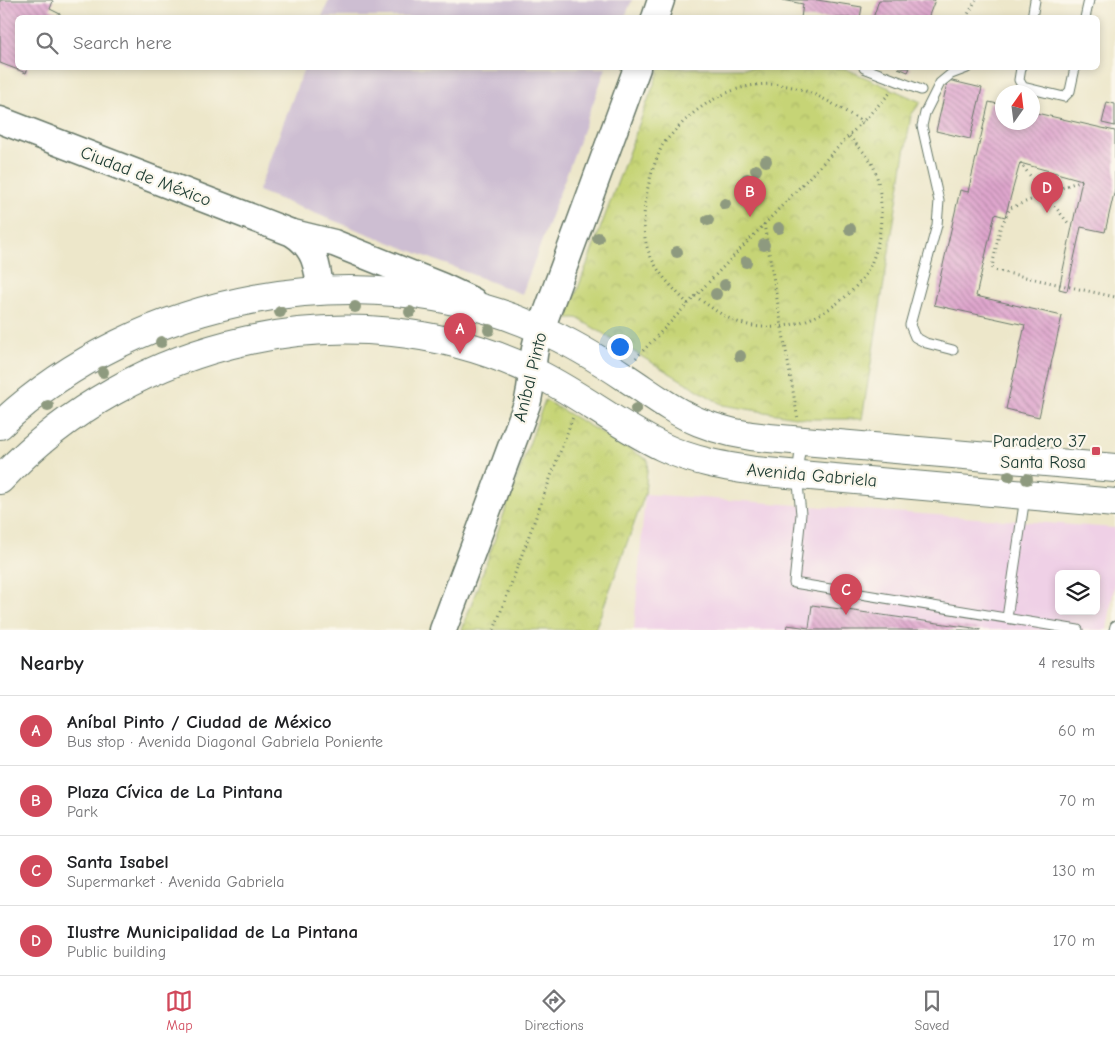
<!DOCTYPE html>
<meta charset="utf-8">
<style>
:root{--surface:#fff;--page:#f6f6f6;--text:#202124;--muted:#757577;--line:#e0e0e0;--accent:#d1495b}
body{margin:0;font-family:"Comic Neue",sans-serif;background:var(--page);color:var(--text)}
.controls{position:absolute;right:15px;bottom:15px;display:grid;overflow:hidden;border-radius:8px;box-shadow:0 2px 8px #0003}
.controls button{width:45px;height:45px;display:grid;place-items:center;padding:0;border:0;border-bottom:1px solid var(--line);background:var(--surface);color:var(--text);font:25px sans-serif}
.compass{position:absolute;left:995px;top:85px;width:45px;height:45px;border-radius:50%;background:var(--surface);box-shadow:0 2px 8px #0003;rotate:14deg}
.you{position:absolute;left:619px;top:346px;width:18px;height:18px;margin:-12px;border:4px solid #fff;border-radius:50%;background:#1a73e8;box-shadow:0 0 0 8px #1a73e833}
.badge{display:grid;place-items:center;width:32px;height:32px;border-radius:50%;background:var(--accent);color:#fff;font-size:16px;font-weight:700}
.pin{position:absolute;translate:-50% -41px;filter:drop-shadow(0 1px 2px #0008)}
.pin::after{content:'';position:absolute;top:26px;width:18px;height:15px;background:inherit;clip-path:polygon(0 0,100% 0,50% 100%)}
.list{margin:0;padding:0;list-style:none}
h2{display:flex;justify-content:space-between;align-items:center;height:65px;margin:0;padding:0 20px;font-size:21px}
h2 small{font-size:16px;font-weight:400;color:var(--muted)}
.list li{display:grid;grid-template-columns:32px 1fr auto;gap:15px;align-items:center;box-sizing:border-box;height:70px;padding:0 20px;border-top:1px solid var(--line)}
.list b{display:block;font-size:19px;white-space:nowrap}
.list p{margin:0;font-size:16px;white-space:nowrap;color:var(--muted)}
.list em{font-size:16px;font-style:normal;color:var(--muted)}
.icon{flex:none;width:28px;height:28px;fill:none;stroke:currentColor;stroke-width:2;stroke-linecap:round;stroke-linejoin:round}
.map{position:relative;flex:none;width:1115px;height:630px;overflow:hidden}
.search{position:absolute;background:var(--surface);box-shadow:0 2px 8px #0003;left:15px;right:15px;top:15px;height:55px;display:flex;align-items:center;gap:12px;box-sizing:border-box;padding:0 18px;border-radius:8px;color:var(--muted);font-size:19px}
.sheet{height:345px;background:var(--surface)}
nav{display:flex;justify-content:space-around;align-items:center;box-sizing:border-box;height:70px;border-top:1px solid var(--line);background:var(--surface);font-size:14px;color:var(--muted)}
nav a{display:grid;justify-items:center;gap:2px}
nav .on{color:var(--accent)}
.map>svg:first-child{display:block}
.built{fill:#efd0e6;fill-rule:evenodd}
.industrial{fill:#cdbed2}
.park{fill:url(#park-crowns);stroke:#728855}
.building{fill:url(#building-back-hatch)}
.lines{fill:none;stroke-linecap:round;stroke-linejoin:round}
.lane-casing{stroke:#677868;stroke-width:11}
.secondary-casing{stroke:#677868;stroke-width:29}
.primary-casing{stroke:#677868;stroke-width:30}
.path{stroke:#677868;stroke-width:3;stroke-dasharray:1 4;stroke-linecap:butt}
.lane{stroke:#fff;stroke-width:9}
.secondary{stroke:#fff;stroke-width:26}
.primary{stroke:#fff;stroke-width:28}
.tree{fill:#8e9a7f}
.poi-dot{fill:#d1495b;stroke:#fbf7ec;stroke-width:2}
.labels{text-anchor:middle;stroke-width:4.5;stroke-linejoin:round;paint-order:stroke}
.street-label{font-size:18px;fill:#1f3d34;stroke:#fbf7ec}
.poi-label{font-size:18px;fill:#1f3d34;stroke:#fbf7ec;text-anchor:end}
</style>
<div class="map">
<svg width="1115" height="630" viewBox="0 0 1115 630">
<defs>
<pattern id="park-crowns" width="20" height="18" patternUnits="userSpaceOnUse" patternTransform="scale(1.25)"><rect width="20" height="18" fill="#c6d476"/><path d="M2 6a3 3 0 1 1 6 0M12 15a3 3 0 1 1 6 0" fill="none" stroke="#aab767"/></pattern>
<pattern id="building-back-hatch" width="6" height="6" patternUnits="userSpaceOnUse" patternTransform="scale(1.25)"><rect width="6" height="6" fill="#dfa6cd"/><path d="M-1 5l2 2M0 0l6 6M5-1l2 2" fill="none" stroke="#b488a7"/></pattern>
</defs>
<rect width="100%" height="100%" fill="#fbf7ec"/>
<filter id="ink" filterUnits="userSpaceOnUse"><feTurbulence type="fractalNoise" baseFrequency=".02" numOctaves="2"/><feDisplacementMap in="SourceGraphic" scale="10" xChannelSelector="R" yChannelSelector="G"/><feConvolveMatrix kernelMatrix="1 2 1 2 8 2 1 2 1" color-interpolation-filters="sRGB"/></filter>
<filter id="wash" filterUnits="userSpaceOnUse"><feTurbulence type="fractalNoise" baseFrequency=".0096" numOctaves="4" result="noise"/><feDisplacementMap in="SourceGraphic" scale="20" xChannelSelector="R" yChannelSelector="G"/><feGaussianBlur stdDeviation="1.12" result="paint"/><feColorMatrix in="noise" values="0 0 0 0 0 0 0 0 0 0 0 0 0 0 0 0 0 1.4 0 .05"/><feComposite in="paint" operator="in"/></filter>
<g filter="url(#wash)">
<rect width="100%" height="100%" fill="#ede7ca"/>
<path class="built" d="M645,494L1115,528V582L1107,630H634ZM1059,574H1096V611H1059Z"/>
<g class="industrial">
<polygon points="329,0 632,0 625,17 322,17"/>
<polygon points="304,68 606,68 522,294 258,191"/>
</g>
<g class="park">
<polygon points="660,68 844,68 921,102 911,115 862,419 807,419 723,405 577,318 567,318"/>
<polygon points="545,400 648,460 645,494 595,630 462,630"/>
</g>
<g id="blocks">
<g class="building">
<polygon points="0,0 51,0 53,1 50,9 60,14 59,18 18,18 18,68 28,68 26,73 0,63"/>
<polygon points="783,0 817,0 862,7 860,18 801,18 803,4"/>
<polygon points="879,0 935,0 928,18 873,18"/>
<polygon points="898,68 910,68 908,72"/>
<polygon points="948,80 982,88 970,139 936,131"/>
<polygon points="989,102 1002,105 1002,122 1032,122 1032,112 1115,131 1115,189 1105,232 1081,227 1067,291 1059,289 1082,180 1020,163 1005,217 995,214 976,296 1062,316 1039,417 1006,409 1025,325 934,305 960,190 968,192"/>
<polygon points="1107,102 1115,104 1115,126 1102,123"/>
<polygon points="812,605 980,629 980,630 786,630 787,625 809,628"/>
</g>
</g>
</g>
<g filter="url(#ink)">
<use href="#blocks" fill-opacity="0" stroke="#677868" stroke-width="1"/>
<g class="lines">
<defs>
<g id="lane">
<polyline points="1032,18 1035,0"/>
<polyline points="1085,18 1089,0"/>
<polyline points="864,68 921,90"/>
<polyline points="1021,68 1019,80 1023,87 1064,97 1070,91 1075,68"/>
<polyline points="953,350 926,343 915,337 910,325 937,225 939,201 922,126 925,113 940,83 951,74 967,68"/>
<polyline points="801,444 797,474 801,514 794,583 1078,630"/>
<polyline points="1007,618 1025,497"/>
<polyline points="1114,630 1115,626"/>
</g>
<g id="secondary">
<polyline points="655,18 661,0"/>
<path d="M0,120L292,233C315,247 318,266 320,291"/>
<polyline points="293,233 334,243 441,286 473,301"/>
<path d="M443,630L527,404C533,383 531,361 537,340L637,68"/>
</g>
<g id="primary">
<path d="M0,425C139,294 365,251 540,329C571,342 600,360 628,379C651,394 674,412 699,422C721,431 745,436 769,438L1115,468"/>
<path d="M0,480C133,338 351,286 530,370C576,391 616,425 663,447C692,461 723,466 755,471L1115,503"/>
</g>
</defs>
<use href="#lane" class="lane-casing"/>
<use href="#secondary" class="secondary-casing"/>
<use href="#primary" class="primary-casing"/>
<g class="path">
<polyline points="966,18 976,0"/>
<polyline points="1020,163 1069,224"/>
<polyline points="1082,180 1010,208 1000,229 992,267 994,270 1115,297"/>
<polyline points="764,224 798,420"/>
<path d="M695,296C711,307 725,319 744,324C788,336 836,313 862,279C884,251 886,197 873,165C868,155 856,145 849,136"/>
<path d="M688,304C670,285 649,265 645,238C641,208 649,174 662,146C665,141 670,136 674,132C700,102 739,80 780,85C811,88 836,106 863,122"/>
<polyline points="636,358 891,92"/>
<polyline points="494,630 573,417"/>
</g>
<use href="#lane" class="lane"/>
<use href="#secondary" class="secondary"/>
<use href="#primary" class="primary"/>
</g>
<g class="tree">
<circle cx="766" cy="161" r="6"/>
<circle cx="756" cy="170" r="6"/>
<circle cx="747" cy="179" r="6"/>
<circle cx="725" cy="204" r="6"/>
<circle cx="708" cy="220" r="6"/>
<circle cx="779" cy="228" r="6"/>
<circle cx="850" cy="229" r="6"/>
<circle cx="598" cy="238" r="6"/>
<circle cx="764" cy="245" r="6"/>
<circle cx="677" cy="252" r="6"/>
<circle cx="746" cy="262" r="6"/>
<circle cx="725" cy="285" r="6"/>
<circle cx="716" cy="294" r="6"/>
<circle cx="355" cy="307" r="6"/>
<circle cx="280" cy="312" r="6"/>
<circle cx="410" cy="312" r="6"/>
<circle cx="489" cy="330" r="6"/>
<circle cx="161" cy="342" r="6"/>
<circle cx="740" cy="356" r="6"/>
<circle cx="103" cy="372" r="6"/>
<circle cx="48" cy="406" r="6"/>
<circle cx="636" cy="409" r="6"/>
<circle cx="1009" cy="476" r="6"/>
<circle cx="1027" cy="479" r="6"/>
</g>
</g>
<rect class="poi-dot" x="1091" y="446" width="10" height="10" rx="2.5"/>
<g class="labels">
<g class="street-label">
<text transform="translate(146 176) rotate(21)" y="6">Ciudad de México</text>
<text transform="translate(530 377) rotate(-76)" y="6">Aníbal Pinto</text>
<text transform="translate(812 475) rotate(5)" y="6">Avenida Gabriela</text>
</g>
<g class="poi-label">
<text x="1086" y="447">Paradero 37<tspan x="1086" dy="21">Santa Rosa</tspan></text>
</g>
</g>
</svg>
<div class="controls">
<button><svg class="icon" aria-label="layers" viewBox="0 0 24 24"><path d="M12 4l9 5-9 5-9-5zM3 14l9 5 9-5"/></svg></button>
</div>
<svg class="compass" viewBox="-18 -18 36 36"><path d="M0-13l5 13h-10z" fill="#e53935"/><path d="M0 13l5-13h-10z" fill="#757577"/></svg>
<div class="you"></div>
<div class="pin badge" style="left:460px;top:354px">A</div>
<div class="pin badge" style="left:750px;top:217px">B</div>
<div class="pin badge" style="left:846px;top:615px">C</div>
<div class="pin badge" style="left:1047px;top:213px">D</div>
<div class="search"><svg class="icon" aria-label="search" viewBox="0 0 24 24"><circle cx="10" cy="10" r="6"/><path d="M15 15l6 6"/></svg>Search here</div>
</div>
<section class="sheet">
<h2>Nearby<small>4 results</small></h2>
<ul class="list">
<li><span class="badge">A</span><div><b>Aníbal Pinto / Ciudad de México</b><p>Bus stop · Avenida Diagonal Gabriela Poniente</p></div><em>60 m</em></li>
<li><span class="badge">B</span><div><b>Plaza Cívica de La Pintana</b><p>Park</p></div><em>70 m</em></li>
<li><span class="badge">C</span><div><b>Santa Isabel</b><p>Supermarket · Avenida Gabriela</p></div><em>130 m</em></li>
<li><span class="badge">D</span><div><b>Ilustre Municipalidad de La Pintana</b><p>Public building</p></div><em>170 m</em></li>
</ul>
</section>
<nav>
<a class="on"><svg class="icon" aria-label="map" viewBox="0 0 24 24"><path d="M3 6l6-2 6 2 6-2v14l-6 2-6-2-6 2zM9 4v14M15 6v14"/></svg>Map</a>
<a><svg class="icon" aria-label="directions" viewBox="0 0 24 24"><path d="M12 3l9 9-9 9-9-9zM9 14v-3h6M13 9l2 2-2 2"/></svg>Directions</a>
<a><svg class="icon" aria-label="saved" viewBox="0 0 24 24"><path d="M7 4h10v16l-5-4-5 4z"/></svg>Saved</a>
</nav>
